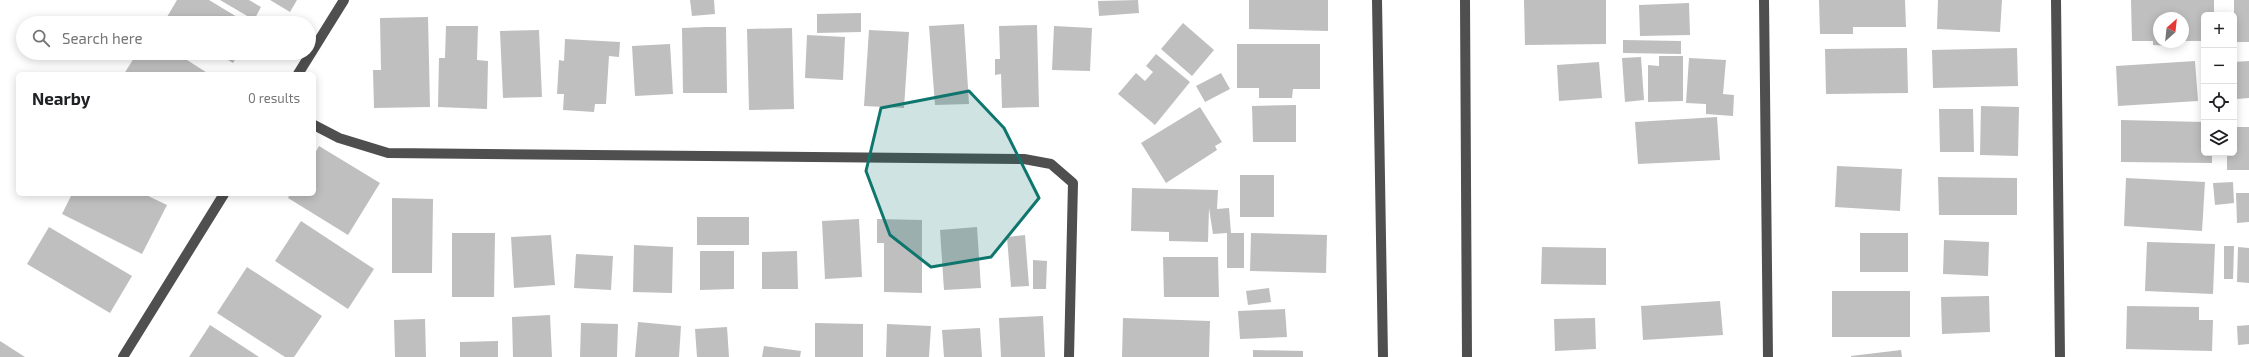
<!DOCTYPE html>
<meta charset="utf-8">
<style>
:root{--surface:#fff;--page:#f6f6f6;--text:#202124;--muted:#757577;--line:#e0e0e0}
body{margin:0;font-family:"Exo 2",sans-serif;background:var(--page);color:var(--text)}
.controls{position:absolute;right:12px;top:12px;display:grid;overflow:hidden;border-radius:6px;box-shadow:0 2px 10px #0003}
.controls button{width:36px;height:36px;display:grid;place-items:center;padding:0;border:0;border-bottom:1px solid var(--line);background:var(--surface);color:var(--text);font:20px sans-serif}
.compass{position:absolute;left:2153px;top:12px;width:36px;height:36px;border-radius:50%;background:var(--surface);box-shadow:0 2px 10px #0003;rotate:27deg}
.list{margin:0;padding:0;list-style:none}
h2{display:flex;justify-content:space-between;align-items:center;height:52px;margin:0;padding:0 16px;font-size:17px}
h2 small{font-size:13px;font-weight:400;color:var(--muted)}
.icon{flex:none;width:22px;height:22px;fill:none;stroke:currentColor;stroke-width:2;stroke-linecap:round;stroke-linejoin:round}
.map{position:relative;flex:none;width:2249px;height:357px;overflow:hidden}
.search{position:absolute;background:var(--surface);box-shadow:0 2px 10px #0003;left:16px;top:16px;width:300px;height:44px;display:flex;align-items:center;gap:10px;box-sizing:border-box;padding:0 14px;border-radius:22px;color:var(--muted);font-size:15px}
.panel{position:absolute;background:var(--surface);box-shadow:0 2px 10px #0003;left:16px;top:72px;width:300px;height:124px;border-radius:6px}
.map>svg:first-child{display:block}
.building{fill:#bfbfbf}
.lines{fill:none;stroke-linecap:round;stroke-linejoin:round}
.minor{stroke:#4f4f4f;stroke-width:10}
.marked{fill:#0f766e;fill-opacity:0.2;stroke:#0f766e;stroke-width:3;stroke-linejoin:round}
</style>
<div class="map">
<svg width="2249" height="357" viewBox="0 0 2249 357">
<rect width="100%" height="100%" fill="#fff"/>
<g class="building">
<polygon points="177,0 209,0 247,23 166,23 164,22"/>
<polygon points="220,0 249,0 261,7 254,20"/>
<polygon points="270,0 297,0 290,12"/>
<polygon points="690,0 714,0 715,14 692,16"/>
<polygon points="1138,0 1139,13 1099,16 1098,1"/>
<polygon points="1249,0 1328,0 1328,31 1249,29"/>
<polygon points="1524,0 1606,0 1606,44 1525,45"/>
<polygon points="1819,0 1905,0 1906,27 1853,27 1853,34 1820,34"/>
<polygon points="1938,0 2002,0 2000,32 1937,29"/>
<polygon points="2131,0 2214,0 2214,15 2204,15 2204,41 2183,41 2183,18 2159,18 2159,42 2171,42 2171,46 2153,45 2153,41 2132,41"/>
<rect x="2234" y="0" width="15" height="42"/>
<polygon points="1689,3 1690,35 1640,36 1639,5"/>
<polygon points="861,13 861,32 817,33 817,14"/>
<polygon points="428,17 430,107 374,108 373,70 381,70 380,18"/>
<polygon points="1183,23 1214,50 1192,76 1161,49"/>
<polygon points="964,24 969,104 935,105 929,26"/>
<polygon points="1037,25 1039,107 1002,108 1001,74 995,75 995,59 1000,59 999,26"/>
<polygon points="446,26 478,26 477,60 488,61 487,109 438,107 439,58 445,58"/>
<polygon points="1054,26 1092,28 1090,71 1052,70"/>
<polygon points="706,27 726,27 727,93 683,93 682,28"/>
<polygon points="792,28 794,109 749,110 747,29"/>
<polygon points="539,30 542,97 503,98 500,31"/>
<polygon points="869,30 909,32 904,108 864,106"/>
<polygon points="807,35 845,37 843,80 805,78"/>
<polygon points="565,39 620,42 619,57 609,56 606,104 595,104 594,112 563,110 564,94 557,94 559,60 564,61"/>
<polygon points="1623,40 1681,41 1681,54 1623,53"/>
<polygon points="670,44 673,94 635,96 632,46"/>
<polygon points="1237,44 1320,44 1320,89 1293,89 1292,98 1259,98 1259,88 1237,88"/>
<polygon points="1907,48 1908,93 1826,94 1825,49"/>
<polygon points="2017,48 2018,86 1933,88 1932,50"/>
<polygon points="137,53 176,53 209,74 124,74"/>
<polygon points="216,53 239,53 233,63"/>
<polygon points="1156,54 1190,82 1155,125 1118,94 1136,73 1145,81 1153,72 1146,66"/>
<polygon points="1659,56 1683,56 1683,101 1648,102 1648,65 1659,66"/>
<polygon points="1641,57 1644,100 1625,102 1622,58"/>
<polygon points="1689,58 1726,60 1723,94 1734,95 1733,116 1706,114 1706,104 1686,103"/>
<polygon points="2195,61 2198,101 2118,106 2116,66"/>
<polygon points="2249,61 2249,98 2237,99 2234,62"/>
<polygon points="1599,62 1602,98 1559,101 1557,65"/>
<polygon points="1221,73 1230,89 1205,102 1196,86"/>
<polygon points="1296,105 1296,142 1253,142 1252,106"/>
<polygon points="1981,106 2019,107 2018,156 1980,155"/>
<polygon points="1200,107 1222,142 1215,146 1217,150 1166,183 1141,143"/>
<polygon points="1939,109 1973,109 1974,152 1940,152"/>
<polygon points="1717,117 1720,160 1638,164 1635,122"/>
<polygon points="2121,120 2204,122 2204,153 2212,153 2212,163 2121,162"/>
<polygon points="2234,127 2249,127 2249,170 2227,170 2227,153 2234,153"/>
<polygon points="319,146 380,183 348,235 288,198 290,194 314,194 314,155"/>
<polygon points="1837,166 1902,169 1900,211 1835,207"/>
<rect x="1240" y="175" width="34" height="42"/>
<polygon points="1938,177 2017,178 2017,215 1939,215"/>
<polygon points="2126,178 2205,182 2202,231 2124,226"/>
<polygon points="2233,182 2234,203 2215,205 2213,183"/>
<polygon points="1132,188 1218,190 1217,209 1229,208 1231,233 1244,233 1244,268 1227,268 1227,233 1213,234 1209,208 1208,242 1169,241 1169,232 1131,231"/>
<polygon points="2236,193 2249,193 2249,222 2237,223"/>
<polygon points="72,194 144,194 167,205 142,254 62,214"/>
<polygon points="392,198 433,199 432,273 392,273"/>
<rect x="697" y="217" width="52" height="28"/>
<polygon points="859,219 862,277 825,279 822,221"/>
<polygon points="877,219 922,220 922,293 884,292 884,243 877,243"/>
<polygon points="301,221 374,269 348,309 275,261"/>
<polygon points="49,227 132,276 110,313 27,264"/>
<polygon points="977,227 981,288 944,290 940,230"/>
<polygon points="452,233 495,233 494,297 452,297"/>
<polygon points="1251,233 1327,235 1326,273 1250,271"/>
<rect x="1860" y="233" width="48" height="39"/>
<polygon points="551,235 555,285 514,288 511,237"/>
<polygon points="1025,235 1029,286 1011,287 1007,237"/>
<polygon points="1944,240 1989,242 1988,276 1943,274"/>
<polygon points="2147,242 2215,244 2213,294 2145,291"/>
<polygon points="634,245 673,247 672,293 633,292"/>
<polygon points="2224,246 2234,246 2233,279 2224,279"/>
<polygon points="1542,247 1606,248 1606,285 1541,284"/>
<polygon points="2238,247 2249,248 2249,283 2237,282"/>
<polygon points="700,251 734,251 734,289 700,290"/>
<polygon points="797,251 798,289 762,289 762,252"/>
<polygon points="576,254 613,256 611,290 574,288"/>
<polygon points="1163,257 1218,257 1219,297 1164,297"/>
<polygon points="1033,260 1047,261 1046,289 1033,289"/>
<polygon points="247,267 322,316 294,357 285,357 217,313"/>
<polygon points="1269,288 1271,302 1248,305 1246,291"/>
<rect x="1832" y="291" width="78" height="46"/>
<polygon points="1989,296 1990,332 1942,334 1941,297"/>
<polygon points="1720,301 1723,335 1643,340 1641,306"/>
<polygon points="2127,306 2199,307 2199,320 2213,320 2212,351 2126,349"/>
<polygon points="1285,309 1287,337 1240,339 1238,311"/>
<polygon points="550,315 552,357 513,357 512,317"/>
<polygon points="1043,316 1045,357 1001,357 999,318"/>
<polygon points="1123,318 1210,321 1209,357 1122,357"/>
<polygon points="1595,318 1596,349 1555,351 1554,319"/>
<polygon points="425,319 426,357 395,357 394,320"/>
<polygon points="638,322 681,326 679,357 635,357"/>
<polygon points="581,323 618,324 617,357 580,357"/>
<polygon points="815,323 863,324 863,357 815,357"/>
<polygon points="887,324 931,326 929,357 886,357"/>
<polygon points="210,325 259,357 189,357"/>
<polygon points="2249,325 2249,344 2238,345 2237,326"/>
<polygon points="727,327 729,357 697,357 695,329"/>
<polygon points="980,328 982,357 944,357 942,330"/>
<polygon points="0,341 25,357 0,357"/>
<polygon points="498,341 498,357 460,357 460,342"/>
<polygon points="764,346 801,351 800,357 762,357"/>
<polygon points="1253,350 1303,351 1303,357 1253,357"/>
<polygon points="1901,350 1902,357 1851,357 1851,356"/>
</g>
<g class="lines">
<g class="minor">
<polyline points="1377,0 1383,357"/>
<polyline points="1465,0 1467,357"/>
<polyline points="1764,0 1768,357"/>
<polyline points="2056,0 2060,357"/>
<polyline points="298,74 344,0"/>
<polyline points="314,125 339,138 388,153 1024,159 1051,164 1073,183 1069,357"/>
<polyline points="123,357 224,194"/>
</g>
</g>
<path class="marked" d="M969,91L1004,128L1039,198L991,257L931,267L890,235L866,171L881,108Z"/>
</svg>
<div class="controls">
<button>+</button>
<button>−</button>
<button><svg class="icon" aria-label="locate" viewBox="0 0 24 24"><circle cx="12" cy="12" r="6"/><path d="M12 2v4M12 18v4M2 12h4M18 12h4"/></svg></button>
<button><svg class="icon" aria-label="layers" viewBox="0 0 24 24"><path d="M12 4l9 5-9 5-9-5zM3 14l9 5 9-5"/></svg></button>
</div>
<svg class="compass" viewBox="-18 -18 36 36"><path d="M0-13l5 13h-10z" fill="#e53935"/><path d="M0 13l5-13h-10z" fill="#757577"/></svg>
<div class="search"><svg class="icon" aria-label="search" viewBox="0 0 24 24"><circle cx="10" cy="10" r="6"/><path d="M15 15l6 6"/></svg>Search here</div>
<section class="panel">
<h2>Nearby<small>0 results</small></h2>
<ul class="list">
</ul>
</section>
</div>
